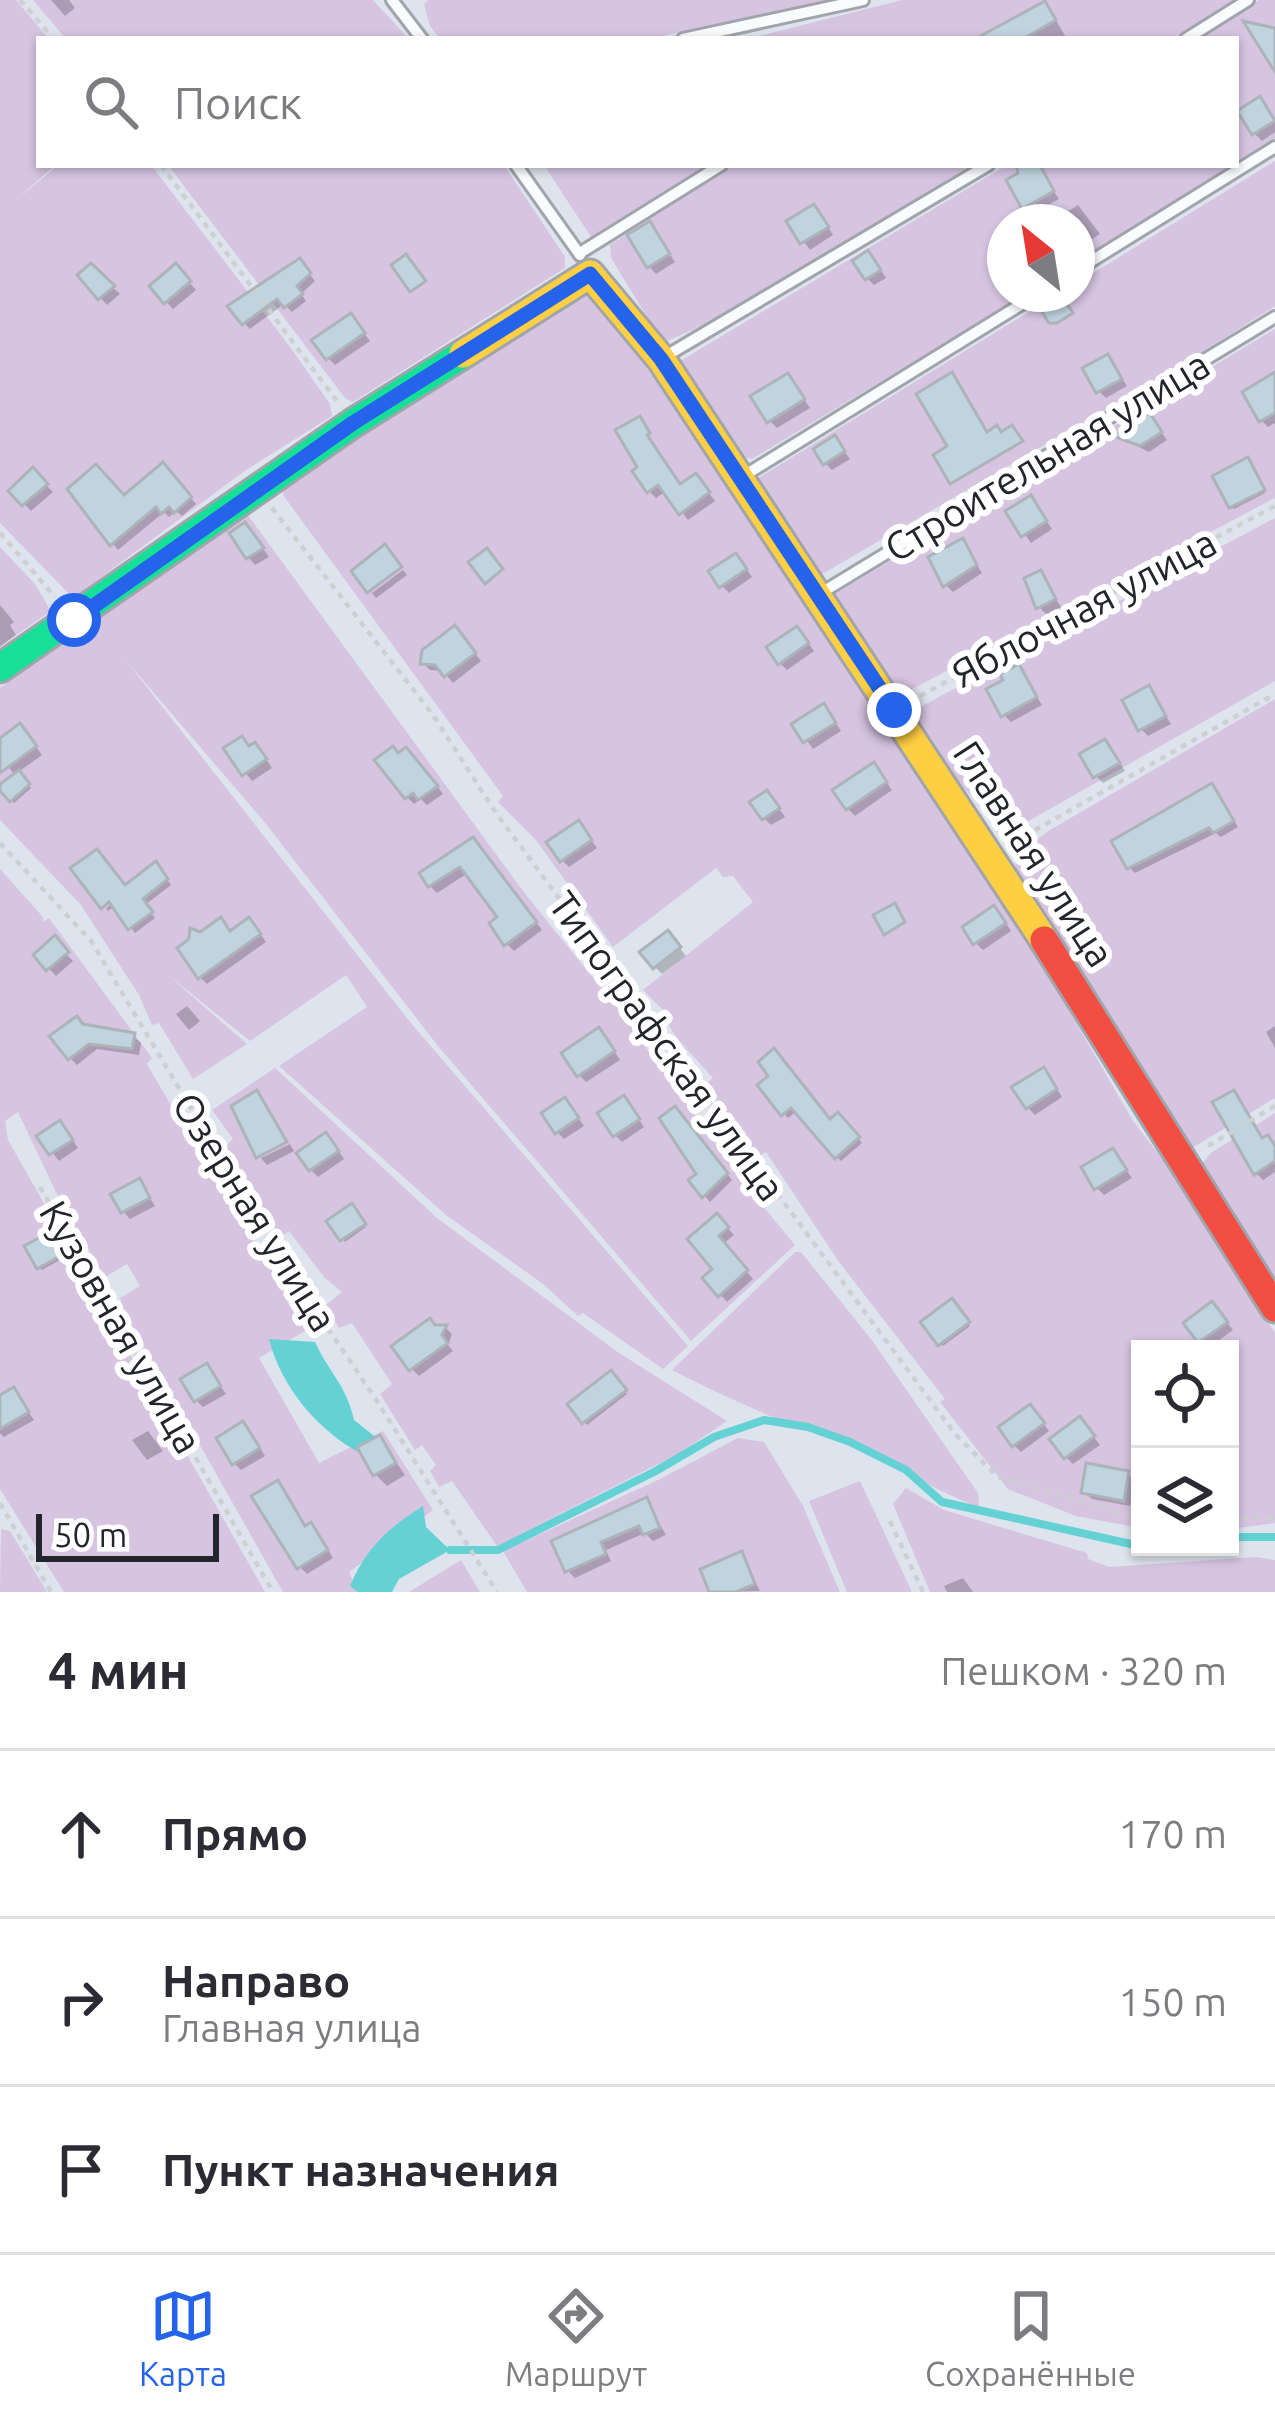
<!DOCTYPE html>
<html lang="ru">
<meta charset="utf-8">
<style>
:root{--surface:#fff;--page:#f2f2f3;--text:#2b2b33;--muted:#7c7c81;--line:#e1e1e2;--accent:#2563eb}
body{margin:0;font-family:Ubuntu,sans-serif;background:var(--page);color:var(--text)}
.controls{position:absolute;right:36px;bottom:36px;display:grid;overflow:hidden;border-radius:0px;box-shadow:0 3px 9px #0004}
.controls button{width:108px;height:108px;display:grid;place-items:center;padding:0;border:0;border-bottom:3px solid var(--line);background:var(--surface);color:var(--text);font:60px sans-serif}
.compass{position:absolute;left:987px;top:204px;width:108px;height:108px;border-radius:50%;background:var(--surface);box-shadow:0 3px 9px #0004;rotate:330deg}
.scale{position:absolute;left:36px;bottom:30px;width:183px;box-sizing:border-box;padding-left:12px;border:6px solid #22262c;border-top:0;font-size:33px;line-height:42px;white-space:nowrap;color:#22262c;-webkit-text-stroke:9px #fff;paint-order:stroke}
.stop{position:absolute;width:36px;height:36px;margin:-27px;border:9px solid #2563eb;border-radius:50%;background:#fff}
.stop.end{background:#2563eb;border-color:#fff;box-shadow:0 3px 12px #0008}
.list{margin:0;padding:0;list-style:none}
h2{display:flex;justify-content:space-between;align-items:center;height:156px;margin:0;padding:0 48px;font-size:51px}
h2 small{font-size:39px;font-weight:400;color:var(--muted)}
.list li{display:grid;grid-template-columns:78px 1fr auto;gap:36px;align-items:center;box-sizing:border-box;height:168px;padding:0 48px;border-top:3px solid var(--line)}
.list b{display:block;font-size:45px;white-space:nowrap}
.list p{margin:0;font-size:39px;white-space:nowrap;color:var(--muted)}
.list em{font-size:39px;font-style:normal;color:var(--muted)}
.icon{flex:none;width:66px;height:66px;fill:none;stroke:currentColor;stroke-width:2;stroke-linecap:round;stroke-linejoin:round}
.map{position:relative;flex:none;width:1275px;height:1592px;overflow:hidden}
.search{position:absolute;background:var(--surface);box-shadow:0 3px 9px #0004;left:36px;right:36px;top:36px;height:132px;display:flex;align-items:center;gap:30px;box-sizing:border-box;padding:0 42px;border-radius:0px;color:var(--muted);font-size:45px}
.sheet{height:660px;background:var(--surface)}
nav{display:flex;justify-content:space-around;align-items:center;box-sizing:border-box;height:168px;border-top:3px solid var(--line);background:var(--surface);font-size:33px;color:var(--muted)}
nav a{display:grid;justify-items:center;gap:6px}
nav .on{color:var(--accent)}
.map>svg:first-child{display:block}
.green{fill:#d6c4e1}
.water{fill:#64d1d4}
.shadow{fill:#0003}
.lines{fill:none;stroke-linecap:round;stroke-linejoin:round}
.stream{stroke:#64d1d4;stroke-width:8}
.building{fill:#c0d4df;stroke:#acb3b9;stroke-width:3}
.lane-casing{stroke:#a0a4ab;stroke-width:16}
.fast-casing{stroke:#a0a4ab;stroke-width:33}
.slow-casing{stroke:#a0a4ab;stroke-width:33}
.jam-casing{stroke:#a0a4ab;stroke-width:33}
.path{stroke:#cdcfd2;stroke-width:4.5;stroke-dasharray:6 6;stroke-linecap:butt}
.lane{stroke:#fafbfc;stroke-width:10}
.fast{stroke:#16e098;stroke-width:27}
.slow{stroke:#ffcf43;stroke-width:27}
.jam{stroke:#f24e42;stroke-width:27}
.route{stroke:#2563eb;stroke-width:15}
.labels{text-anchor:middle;stroke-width:12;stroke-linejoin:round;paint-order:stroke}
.street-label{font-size:39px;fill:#22262c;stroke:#fff}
</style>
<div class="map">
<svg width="1275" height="1592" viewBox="0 0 1275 1592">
<rect width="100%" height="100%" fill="#dee4ed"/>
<g class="green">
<polygon points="0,0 16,0 49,39 39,39 39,165 55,165 12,204 58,165 151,165 290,347 330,404 332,416 246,470 73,598 0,523"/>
<polygon points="33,0 373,0 409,39 66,39"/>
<polygon points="428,0 835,0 648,39 440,39 430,26 424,4"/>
<polygon points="902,0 1234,0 1173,39 747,39"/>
<polygon points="1259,0 1275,0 1275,138 1236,162 1236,39 1199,39"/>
<polygon points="1275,161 1275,306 1170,372 817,577 757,484 760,477 1058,294 1077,294 1077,283"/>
<polygon points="168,165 504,165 565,257 565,268 353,402 345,398"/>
<polygon points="544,165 706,165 591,237"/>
<polygon points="732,165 971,165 725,315 663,343 611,258 610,245"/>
<polygon points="1007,165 1232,165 1077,262 1077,222 1005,222 1005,294 1026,294 752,459 743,457 677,363"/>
<polygon points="592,291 687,424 918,774 973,849 1013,923 1049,976 1133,1121 1164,1161 1275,1333 1275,1523 1230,1529 1230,1349 1140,1349 1140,1528 1076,1516 1008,1489 940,1402 945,1399 839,1262 766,1152 757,1157 704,1085 713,1078 676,1037 664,1017 667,1014 643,990 753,902 733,876 723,877 716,868 613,947 536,840 498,802 503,796 283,495 285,485 580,294"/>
<polygon points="1275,329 1275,498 897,697 835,594"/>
<polygon points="247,514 526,895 619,1010 742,1181 795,1245 691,1341 438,1046 266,824 124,658 410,1022 688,1346 663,1369 583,1313 578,1316 543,1284 446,1215 279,1066 367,1007 346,975 250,1041 167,974 247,1044 193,1079 159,1023 152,1025 139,995 81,905 0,820 0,688 91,620"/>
<polygon points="1275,518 1275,681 1004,835 943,763 911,712"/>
<polygon points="0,547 35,584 51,611 0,646"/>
<polygon points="1275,699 1275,1098 1187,1151 1016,869 1014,856 1050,830"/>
<polygon points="0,869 43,917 43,922 49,918 152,1058 147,1064 162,1090 308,1329 259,1358 319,1463 383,1431 433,1510 349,1572 358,1592 283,1592 124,1311 120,1298 140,1286 127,1264 105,1277 64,1209 18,1112 5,1121 8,1140 265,1592 64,1592 0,1489"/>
<polygon points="275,1068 437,1218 619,1353 727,1421 678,1454 497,1546 452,1481 439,1487 430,1471 436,1465 422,1445 415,1450 380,1394 392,1384 352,1323 339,1328 325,1306 342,1292 324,1277 289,1231 281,1237 224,1148 233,1139 212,1110"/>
<polygon points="1275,1113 1275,1285 1197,1169 1211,1153"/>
<path d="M795,1252H801L871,1339L978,1493L979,1507C922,1487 876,1449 819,1428C807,1424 794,1425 782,1421C744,1405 708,1389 672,1370Z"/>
<polygon points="738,1438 764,1442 803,1506 840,1592 527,1592 503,1551 658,1480"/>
<polygon points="860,1481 912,1592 847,1592 809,1501"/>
<polygon points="906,1488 944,1510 1087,1553 1088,1559 1109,1567 1256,1557 1275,1560 1275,1592 930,1592 893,1504"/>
<polygon points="1,1529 10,1531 47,1592 0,1592"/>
<polygon points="461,1560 480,1592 409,1592"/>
</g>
<g class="water">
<path d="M269,1339L315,1342C329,1373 346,1384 354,1420L378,1439L362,1454C318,1431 281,1387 269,1339Z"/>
<path d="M423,1506L426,1527L450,1550L399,1579L392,1592H358L350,1586C366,1548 388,1528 423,1506Z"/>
</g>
<g class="shadow">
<polygon points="51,0 69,0 75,8 65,16"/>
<polygon points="1051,12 1067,39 1015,39"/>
<polygon points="1260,99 1275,119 1275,132 1262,141 1254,133"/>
<polygon points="1019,165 1037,166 1059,199 1031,214 1024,207"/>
<polygon points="1078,205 1100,234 1080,247 1077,222 1062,222 1059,217"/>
<polygon points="821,215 833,235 810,250 790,222"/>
<polygon points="650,225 675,262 656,274 649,266"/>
<polygon points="875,261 886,278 874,285 867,278"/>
<polygon points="91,267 120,294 107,305 81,276"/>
<polygon points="176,268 196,290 173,309 153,287"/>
<polygon points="305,268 315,281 301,294 306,301 292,312 284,304 250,329 244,323"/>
<polygon points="357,324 370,341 335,365 328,358"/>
<polygon points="1107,357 1127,386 1106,398 1099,391"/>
<polygon points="788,376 810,408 777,428 770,421"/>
<polygon points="1275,380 1275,423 1268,427 1261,420"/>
<polygon points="1150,416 1167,440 1149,452 1118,437"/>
<polygon points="639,419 681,487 702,484 715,501 688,520 666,491 656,498 649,491 641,468"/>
<polygon points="835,439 850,459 832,470 825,463"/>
<polygon points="1250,464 1265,493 1234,509 1232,507"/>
<polygon points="163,466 196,504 182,516 176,511 169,517 164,512 118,550 71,489 124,499"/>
<polygon points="33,472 53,492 31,511 12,491"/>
<polygon points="1031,499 1052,529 1031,543 1009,512"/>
<polygon points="252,533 269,557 255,565 248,557"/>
<polygon points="963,542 982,573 953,592 946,585"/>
<polygon points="743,564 752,577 729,593 722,586"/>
<polygon points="403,570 407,575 376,598 372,593"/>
<polygon points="1040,574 1061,607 1046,614 1039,607"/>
<polygon points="0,605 14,622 10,625 16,635 0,647"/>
<polygon points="461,636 481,661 453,683 443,671 430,670 423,663"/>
<polygon points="804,637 814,651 787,670 780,663"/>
<polygon points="1019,668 1042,705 1011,722 1004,715"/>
<polygon points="1149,689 1171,724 1148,736 1141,729"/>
<polygon points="830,714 841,731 813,749 796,725"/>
<polygon points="27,734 42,755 17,773 31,788 14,803 1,787 16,776 0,757 0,741"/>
<polygon points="227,749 262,753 272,768 252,781"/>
<polygon points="1112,750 1125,771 1103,783 1096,776"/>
<polygon points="398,756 432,779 443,794 427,805 421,799 414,804 407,797"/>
<polygon points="880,773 892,790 855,816 848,809"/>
<polygon points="1217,793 1238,827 1221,837 1216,833 1135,873 1129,867"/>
<polygon points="774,801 785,817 771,825 764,818"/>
<polygon points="585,831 597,848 569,867 562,860"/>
<polygon points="480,848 542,930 514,951 507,944 501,918 468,873 437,893 430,886"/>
<polygon points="160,870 171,885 145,905 155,918 135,933 115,905 108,911 106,909 126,888"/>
<polygon points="1001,916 1011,931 983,950 976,943"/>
<polygon points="256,928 266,942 207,984 200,977 231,933"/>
<polygon points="53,941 73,961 56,976 37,955"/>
<polygon points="674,941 686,956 662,974 655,967"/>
<polygon points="187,1006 200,1021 189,1030 176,1014"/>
<polygon points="1275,1026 1275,1048 1266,1032"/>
<polygon points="84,1027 133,1036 141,1043 139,1055 97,1049 77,1065 70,1058"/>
<polygon points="606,1038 620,1060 586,1082 579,1075"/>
<polygon points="1050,1078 1062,1097 1035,1115 1028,1108"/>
<polygon points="761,1085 830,1123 838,1116 862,1143 841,1161 797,1111 788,1118"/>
<polygon points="1233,1094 1264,1141 1275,1147 1275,1172 1263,1180 1256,1173"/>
<polygon points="630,1106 644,1127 622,1142 615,1135"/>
<polygon points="571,1108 584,1126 564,1139 557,1132"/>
<polygon points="681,1116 732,1180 710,1202 692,1180 700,1174"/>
<polygon points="67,1131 78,1148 59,1161 40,1137"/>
<polygon points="333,1143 344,1159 318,1177 311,1170"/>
<polygon points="290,1144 294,1151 267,1165 261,1158"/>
<polygon points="1113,1151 1132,1178 1104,1195 1097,1188"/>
<polygon points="139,1182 155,1206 130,1219 123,1211"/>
<polygon points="354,1210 366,1227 345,1242 330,1221"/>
<polygon points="717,1217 734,1235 723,1244 753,1279 727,1302 706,1278 716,1269"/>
<polygon points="56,1236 67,1256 42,1270 39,1267"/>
<polygon points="952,1302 970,1326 943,1346 924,1322"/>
<polygon points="1219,1312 1233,1330 1207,1349 1187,1324"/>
<polygon points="436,1328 446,1328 452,1334 448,1345 453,1351 419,1376 412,1369"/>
<polygon points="207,1367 226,1394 203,1407 196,1400"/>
<polygon points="611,1374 627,1394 587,1425 571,1404"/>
<polygon points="14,1391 34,1420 4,1437 0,1433 0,1399"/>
<polygon points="1037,1415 1049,1431 1021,1452 1014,1445"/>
<polygon points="1086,1427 1100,1445 1073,1464 1066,1457"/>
<polygon points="148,1431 163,1451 147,1460 132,1440"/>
<polygon points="250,1432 265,1456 241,1470 234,1463"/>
<polygon points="380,1439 405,1475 387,1486 375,1474"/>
<polygon points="1127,1473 1135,1481 1130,1506 1092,1499 1084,1492"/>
<polygon points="284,1491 306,1528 311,1525 318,1533 333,1558 307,1574 300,1567"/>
<polygon points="646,1501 666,1535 653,1541 645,1533 606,1550 611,1561 575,1578 568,1571"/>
<polygon points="741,1555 760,1591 713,1592"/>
<polygon points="963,1578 973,1592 947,1592 944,1586"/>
</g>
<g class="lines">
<g class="stream">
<polyline points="1230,1537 1275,1537"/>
<polyline points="450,1550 498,1550 654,1472 714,1437 764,1420 808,1427 850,1442 906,1470 942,1502 1140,1546"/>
</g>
</g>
<g class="building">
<polygon points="1045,1 1056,20 1023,39 975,39"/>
<polygon points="1243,21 1275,28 1275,72"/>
<polygon points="1260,96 1275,121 1252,135 1237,111"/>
<polygon points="1016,165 1040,165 1054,191 1022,209 1006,180 1018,173"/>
<polygon points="814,204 829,227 800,244 786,221"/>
<polygon points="650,221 670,254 647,268 627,235"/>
<polygon points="868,250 881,270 865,280 852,261"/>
<polygon points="406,254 426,281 410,292 391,265"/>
<polygon points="300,258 311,273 297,286 303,294 284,308 277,299 242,325 227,306"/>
<polygon points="91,263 115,286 98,300 77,275"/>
<polygon points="176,263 191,281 164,304 149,286"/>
<polygon points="1060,294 1073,313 1057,323 1049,323 1039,307"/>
<polygon points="351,313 365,333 326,360 311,340"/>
<polygon points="1108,354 1122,379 1096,393 1082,368"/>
<polygon points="952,372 987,432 997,425 1001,432 1012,425 1023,441 950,484 933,455 947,446 916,394"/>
<polygon points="1275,372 1275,413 1259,422 1242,392"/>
<polygon points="788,373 805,399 767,423 750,396"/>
<polygon points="1150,413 1162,432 1140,446 1113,436"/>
<polygon points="640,416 650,433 647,435 680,484 696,473 710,492 679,515 658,485 647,493 632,471 637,467 615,430"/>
<polygon points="835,435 845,451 823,465 813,449"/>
<polygon points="1248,457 1265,490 1229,508 1212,476"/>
<polygon points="163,462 192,497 174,513 169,507 161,514 156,507 110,546 67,489 96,464 124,495"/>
<polygon points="33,467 48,484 22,506 8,491"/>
<polygon points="1031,495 1047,521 1021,537 1005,511"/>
<polygon points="245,522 264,548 246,559 229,533"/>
<polygon points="963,538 977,565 943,587 928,557"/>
<polygon points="385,544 402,567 367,593 351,571"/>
<polygon points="487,548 503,569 485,584 468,562"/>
<polygon points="736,553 747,569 719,588 708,571"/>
<polygon points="1041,570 1056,599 1036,609 1024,578"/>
<polygon points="455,625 476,653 444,677 435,665 420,664 422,650"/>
<polygon points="797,626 809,643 778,665 766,647"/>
<polygon points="1019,664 1037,697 1001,717 986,689 1003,680 1000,674"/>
<polygon points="1149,685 1166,716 1138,731 1122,700"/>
<polygon points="824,703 836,723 803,743 791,724"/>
<polygon points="20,723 37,746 0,773 0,738"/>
<polygon points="242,736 249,746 255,742 267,759 242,776 223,748"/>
<polygon points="1105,739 1120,763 1093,778 1079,754"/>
<polygon points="393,746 398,753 406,747 438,786 418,800 413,793 405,799 374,760"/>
<polygon points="874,762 887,782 846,810 832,790"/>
<polygon points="19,770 30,784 10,802 0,791 0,784"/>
<polygon points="1212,783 1234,821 1213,833 1209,828 1127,869 1111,841"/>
<polygon points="767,790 780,808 762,820 749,802"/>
<polygon points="579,820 592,840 560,862 546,842"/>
<polygon points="473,837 537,922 504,946 489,923 497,917 460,867 428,887 419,873"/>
<polygon points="97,849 125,885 156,861 168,879 143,899 153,912 128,930 109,902 101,909 70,868"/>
<polygon points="895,903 905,922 884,935 873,915"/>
<polygon points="994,905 1006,923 973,945 962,927"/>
<polygon points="221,917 230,931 249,917 261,934 198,979 177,948 189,939 190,928 200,932"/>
<polygon points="668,930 681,947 653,969 639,952"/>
<polygon points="55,935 69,952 46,971 33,955"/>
<polygon points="77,1016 83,1024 135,1033 132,1049 89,1044 68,1060 49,1036"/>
<polygon points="599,1027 615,1051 577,1077 561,1053"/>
<polygon points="774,1048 830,1119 838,1112 860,1137 835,1159 791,1108 781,1116 757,1085 768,1076 758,1062"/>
<polygon points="1044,1067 1057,1089 1026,1109 1011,1087"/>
<polygon points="257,1090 287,1142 256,1158 231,1106"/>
<polygon points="1234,1090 1262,1138 1268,1135 1275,1146 1275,1161 1254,1175 1212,1102"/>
<polygon points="624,1095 640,1119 613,1137 597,1113"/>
<polygon points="565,1097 579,1118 555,1134 541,1113"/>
<polygon points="675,1106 728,1173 702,1198 688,1180 696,1174 659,1118"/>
<polygon points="60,1120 73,1140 49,1155 36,1136"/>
<polygon points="326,1132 339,1151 309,1171 296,1153"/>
<polygon points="1113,1148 1127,1170 1094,1190 1081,1167"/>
<polygon points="140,1178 150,1198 121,1213 110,1194"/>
<polygon points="352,1203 366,1224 340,1241 326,1221"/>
<polygon points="717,1213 729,1227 719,1236 748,1270 718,1297 702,1278 712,1269 687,1239"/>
<polygon points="54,1230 67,1252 37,1269 24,1246"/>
<polygon points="952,1298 970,1322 938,1346 920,1322"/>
<polygon points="1212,1301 1228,1322 1198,1343 1183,1323"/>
<polygon points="430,1318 435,1325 447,1325 442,1335 448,1343 409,1371 391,1346"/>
<polygon points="207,1363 221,1386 194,1402 180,1379"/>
<polygon points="611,1370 627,1390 582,1424 567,1404"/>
<polygon points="14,1387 29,1412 0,1429 0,1395"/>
<polygon points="1030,1404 1045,1423 1012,1447 998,1427"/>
<polygon points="1080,1416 1095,1436 1064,1459 1049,1439"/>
<polygon points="243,1421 260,1448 232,1465 216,1438"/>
<polygon points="380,1435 396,1463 373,1476 357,1447"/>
<polygon points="1086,1463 1129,1471 1124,1501 1081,1493"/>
<polygon points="278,1480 305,1526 311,1522 328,1550 297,1569 251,1496"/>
<polygon points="647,1497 660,1528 643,1535 639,1526 601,1542 606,1554 565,1572 551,1541"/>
<polygon points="742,1551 755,1584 736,1592 709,1592 700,1569"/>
</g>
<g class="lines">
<defs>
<g id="lane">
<polyline points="392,0 422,39"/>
<polyline points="683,39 863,0"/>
<polyline points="1186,39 1248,0"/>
<polyline points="516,165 580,255"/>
<polyline points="580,253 721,165"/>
<polyline points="1077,270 1275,147"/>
<polyline points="666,356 988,165"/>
<polyline points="742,477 1038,294"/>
<polyline points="821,593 1275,317"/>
</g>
<polyline id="fast" points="0,668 353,423 463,354"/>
<polyline id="slow" points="463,354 590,274 661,359 1044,940"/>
<polyline id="jam" points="1044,940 1275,1308"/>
</defs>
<use href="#lane" class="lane-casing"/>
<use href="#fast" class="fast-casing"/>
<use href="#slow" class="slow-casing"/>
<use href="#jam" class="jam-casing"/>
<g class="path">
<polyline points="20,0 54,39"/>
<polyline points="161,165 339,404"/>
<polyline points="272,508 433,715 496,813 955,1434 998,1477 1140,1519"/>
<polyline points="0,533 55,597"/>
<polyline points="920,696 1275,506"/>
<polyline points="1014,842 1275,694"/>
<polyline points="0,843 91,941 283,1262 375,1398 497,1592"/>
<polyline points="1208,1146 1275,1106"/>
<polyline points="40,1187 273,1592"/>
<polyline points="0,1503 51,1592"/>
<polyline points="1230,1518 1275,1518"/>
<polyline points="890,1521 923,1592"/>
</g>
<use href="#lane" class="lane"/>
<use href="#fast" class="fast"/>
<use href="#slow" class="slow"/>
<use href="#jam" class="jam"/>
</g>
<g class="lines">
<polyline class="route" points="74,620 353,423 590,274 661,359 894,710"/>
</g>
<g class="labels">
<g class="street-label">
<text transform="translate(1047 456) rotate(-31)" y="14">Строительная улица</text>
<text transform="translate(1084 608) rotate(-28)" y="14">Яблочная улица</text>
<text transform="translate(1034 854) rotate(57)" y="14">Главная улица</text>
<text transform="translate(667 1046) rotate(54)" y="14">Типографская улица</text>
<text transform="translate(255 1212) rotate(58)" y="14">Озерная улица</text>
<text transform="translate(121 1327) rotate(60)" y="14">Кузовная улица</text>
</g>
</g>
</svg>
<div class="controls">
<button><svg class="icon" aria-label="locate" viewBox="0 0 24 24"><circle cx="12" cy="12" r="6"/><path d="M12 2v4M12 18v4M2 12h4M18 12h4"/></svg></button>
<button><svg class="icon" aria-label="layers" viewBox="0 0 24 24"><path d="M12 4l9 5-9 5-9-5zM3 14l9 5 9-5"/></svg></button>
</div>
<svg class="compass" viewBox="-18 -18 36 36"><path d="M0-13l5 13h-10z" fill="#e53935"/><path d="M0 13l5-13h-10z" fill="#7c7c81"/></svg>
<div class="scale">50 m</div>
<div class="stop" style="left:74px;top:620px"></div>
<div class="stop end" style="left:894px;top:710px"></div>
<div class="search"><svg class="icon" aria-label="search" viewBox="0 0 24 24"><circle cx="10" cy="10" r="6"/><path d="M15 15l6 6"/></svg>Поиск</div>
</div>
<section class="sheet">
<h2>4 мин<small>Пешком · 320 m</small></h2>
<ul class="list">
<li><svg class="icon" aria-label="ahead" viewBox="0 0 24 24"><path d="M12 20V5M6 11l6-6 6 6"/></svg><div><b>Прямо</b></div><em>170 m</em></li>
<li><svg class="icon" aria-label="right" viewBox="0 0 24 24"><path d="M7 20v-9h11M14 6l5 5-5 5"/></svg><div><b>Направо</b><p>Главная улица</p></div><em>150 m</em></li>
<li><svg class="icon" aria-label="arrive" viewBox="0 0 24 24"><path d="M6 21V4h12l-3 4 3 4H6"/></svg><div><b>Пункт назначения</b></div></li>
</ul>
</section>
<nav>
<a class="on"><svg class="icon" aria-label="map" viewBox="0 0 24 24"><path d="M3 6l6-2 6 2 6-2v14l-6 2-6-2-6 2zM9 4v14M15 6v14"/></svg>Карта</a>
<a><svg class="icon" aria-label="directions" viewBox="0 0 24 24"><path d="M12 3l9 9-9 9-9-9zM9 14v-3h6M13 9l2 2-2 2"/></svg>Маршрут</a>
<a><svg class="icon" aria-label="saved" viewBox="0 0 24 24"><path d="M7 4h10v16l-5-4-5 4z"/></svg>Сохранённые</a>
</nav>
